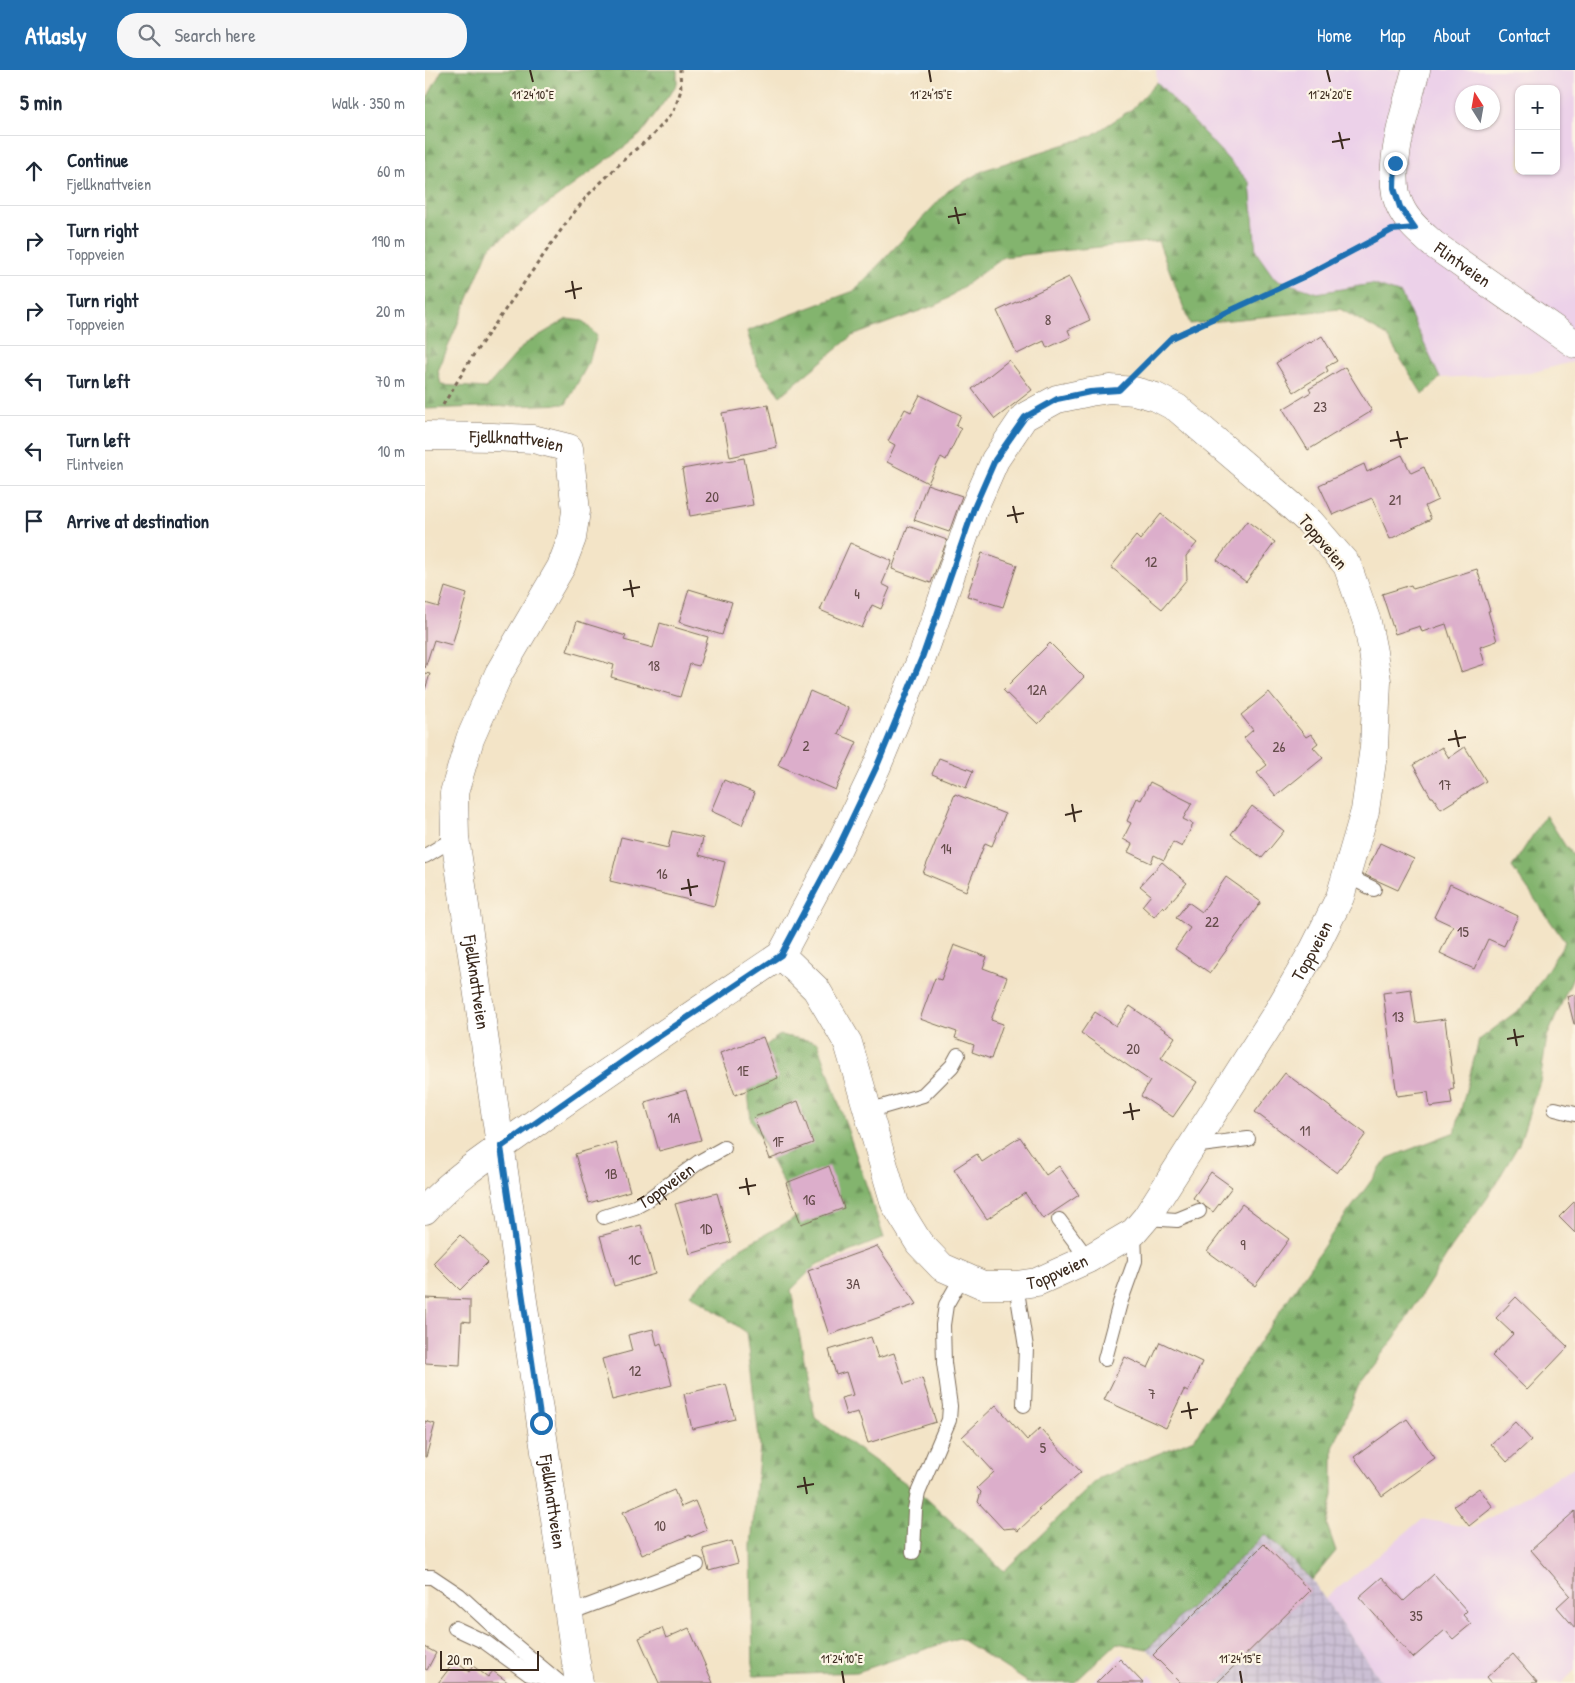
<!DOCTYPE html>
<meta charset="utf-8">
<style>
:root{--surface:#fff;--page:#f6f6f7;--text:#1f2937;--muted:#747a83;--line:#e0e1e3;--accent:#1f6fb2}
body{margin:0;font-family:"Patrick Hand",sans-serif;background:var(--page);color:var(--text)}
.controls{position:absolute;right:15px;top:15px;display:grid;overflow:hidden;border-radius:10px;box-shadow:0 1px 4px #0004}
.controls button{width:45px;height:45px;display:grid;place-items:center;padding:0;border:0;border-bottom:1px solid var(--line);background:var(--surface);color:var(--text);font:25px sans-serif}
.compass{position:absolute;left:1030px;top:15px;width:45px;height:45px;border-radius:50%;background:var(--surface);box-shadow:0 1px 4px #0004;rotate:349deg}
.scale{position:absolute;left:15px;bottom:12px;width:99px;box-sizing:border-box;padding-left:5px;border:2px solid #3b2a1e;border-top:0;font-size:14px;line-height:18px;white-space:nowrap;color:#3b2a1e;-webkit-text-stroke:4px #fcf5e5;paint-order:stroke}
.stop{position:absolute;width:15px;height:15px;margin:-11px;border:4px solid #1f6fb2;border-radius:50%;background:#fff}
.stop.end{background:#1f6fb2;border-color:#fff;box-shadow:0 1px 5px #0008}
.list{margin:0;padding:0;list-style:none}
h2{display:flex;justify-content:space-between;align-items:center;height:65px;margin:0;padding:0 20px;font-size:21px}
h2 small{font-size:16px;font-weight:400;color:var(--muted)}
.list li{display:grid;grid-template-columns:32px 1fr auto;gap:15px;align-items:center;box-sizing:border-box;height:70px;padding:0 20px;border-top:1px solid var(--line)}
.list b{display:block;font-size:19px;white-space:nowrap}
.list p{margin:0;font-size:16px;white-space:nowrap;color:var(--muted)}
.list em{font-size:16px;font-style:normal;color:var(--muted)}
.icon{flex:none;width:28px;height:28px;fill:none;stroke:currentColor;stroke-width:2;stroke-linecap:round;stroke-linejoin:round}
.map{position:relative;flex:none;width:1150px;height:1613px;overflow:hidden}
header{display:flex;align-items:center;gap:30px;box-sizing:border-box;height:70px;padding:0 25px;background:var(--accent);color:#fff}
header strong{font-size:24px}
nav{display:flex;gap:28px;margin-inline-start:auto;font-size:18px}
.search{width:350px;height:45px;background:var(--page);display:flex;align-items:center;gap:12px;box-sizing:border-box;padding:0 18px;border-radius:20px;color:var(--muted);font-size:19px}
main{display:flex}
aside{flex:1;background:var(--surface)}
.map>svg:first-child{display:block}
.built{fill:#ecd1e9;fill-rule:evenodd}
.industrial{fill:url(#industrial-grid)}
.forest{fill:url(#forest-firs);stroke:#5f6f46}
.building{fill:#dcaecb}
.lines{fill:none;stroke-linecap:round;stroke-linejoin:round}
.lane-casing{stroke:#7b6b59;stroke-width:16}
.street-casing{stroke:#7b6b59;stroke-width:29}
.path{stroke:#7b6b59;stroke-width:3;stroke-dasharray:4 4;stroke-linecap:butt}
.lane{stroke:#fff;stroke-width:14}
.street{stroke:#fff;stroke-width:28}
.route{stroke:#1f6fb2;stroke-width:6}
.ticks{fill:none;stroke:#3b2a1e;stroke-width:2}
.labels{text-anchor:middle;stroke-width:4.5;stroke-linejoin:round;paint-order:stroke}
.number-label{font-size:15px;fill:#634b49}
.street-label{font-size:18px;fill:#3b2a1e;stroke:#fcf5e5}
.ticks-label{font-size:12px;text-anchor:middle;fill:#3b2a1e;stroke:#fcf5e5;stroke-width:4.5;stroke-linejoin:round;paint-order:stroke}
</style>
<header>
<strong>Atlasly</strong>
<div class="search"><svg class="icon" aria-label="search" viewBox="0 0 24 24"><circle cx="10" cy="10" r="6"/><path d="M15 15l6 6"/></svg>Search here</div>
<nav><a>Home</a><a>Map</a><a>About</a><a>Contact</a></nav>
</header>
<main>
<aside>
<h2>5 min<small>Walk · 350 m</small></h2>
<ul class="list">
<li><svg class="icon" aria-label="ahead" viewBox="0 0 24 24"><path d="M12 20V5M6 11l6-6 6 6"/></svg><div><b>Continue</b><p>Fjellknattveien</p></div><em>60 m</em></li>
<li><svg class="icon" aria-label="right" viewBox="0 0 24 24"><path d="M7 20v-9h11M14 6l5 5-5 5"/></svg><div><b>Turn right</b><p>Toppveien</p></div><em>190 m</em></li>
<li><svg class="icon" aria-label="right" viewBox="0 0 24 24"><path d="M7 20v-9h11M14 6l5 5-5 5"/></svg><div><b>Turn right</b><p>Toppveien</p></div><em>20 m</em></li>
<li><svg class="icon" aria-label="left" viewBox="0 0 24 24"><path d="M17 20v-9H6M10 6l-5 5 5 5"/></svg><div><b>Turn left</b></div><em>70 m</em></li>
<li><svg class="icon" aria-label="left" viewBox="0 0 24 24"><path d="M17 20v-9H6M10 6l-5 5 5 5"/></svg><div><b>Turn left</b><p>Flintveien</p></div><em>10 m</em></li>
<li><svg class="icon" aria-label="arrive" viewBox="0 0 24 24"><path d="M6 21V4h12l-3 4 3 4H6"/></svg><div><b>Arrive at destination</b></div></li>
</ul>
</aside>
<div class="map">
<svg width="1150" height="1613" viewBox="0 0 1150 1613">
<defs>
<pattern id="industrial-grid" width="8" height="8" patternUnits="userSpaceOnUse" patternTransform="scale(1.25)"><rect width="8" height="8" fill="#cbbfd4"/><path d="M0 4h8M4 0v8" fill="none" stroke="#afa4b6"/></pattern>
<pattern id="forest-firs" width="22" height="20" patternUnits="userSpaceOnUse" patternTransform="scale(1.25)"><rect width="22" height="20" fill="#83b46e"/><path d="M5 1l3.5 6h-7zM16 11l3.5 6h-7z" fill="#6c935a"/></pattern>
</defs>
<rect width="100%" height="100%" fill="#fcf5e5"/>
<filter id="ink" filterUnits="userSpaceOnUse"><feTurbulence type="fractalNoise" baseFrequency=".02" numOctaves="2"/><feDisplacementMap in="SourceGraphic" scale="10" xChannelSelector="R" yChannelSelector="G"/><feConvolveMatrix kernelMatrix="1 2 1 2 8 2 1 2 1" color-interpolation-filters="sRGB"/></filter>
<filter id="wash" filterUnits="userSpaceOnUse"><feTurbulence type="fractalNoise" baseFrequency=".0096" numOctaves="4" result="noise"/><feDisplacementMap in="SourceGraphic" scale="20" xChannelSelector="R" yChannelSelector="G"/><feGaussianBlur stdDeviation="1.12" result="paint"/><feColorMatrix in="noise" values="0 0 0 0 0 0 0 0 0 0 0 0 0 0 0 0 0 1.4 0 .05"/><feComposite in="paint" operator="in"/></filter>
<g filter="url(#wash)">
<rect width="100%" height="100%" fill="#f3e4c7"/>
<g class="built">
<path d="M731,0H1150V291L1106,303L1015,308L976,224L947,214L893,223L850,209L831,182L825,113L732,12ZM1094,19H1131V101H1094ZM1038,22H1068V52H1038Z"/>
<polygon points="1150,1396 1150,1600 1137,1613 957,1613 900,1529 997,1449 1048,1458"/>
<polygon points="696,1584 721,1609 725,1605 733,1613 666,1613"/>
</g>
<polygon class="industrial" points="840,1464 887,1510 957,1613 757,1613 722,1579"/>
<g class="forest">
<polygon points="17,0 252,0 252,14 215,65 64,178 13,301 16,315 61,318 100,274 142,249 158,251 172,266 163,294 141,334 0,339 0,32"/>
<polygon points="732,12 825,113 831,182 850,209 892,223 947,214 976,224 1015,308 998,325 961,265 915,239 765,254 733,171 578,187 516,233 427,266 355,326 332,295 322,261 429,221 523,121 559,100 666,66 707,39"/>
<polygon points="1121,745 1141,777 1150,787 1150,902 1122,967 1115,1011 1094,1074 1063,1127 1027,1177 970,1267 935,1312 908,1378 908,1424 902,1455 911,1481 887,1510 840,1464 722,1579 692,1573 649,1613 601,1613 601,1611 534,1568 432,1602 328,1606 326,1476 335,1376 321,1262 265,1224 314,1179 375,1145 326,1050 320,993 354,965 393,972 459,1168 391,1195 366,1220 390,1348 500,1427 579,1501 674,1408 769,1369 907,1164 963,1088 1030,1062 1054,970 1100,935 1140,872 1087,797"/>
</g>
<g id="blocks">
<g class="building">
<polygon points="644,207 665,250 643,260 646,267 622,278 619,271 592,284 572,241"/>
<polygon points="897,266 912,291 901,297 903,301 869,322 851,293 885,272 886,273"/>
<polygon points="584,290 607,320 570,349 547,319"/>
<polygon points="920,297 947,341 883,380 858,339 886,322 884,319"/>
<polygon points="495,325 536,345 531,356 536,359 521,390 516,387 503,413 462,392 470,375 463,371 480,339 486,342"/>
<polygon points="343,335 352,377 305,387 297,343"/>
<polygon points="977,385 986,403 999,397 1013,430 1000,436 1006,449 965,469 947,428 908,445 894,415 939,394 942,402"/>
<polygon points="319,388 328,435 265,446 257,399"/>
<polygon points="502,414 537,426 524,462 489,450"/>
<polygon points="736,444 772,473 761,486 762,509 737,539 686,497 711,466 715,470"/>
<polygon points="822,451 850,472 821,512 792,490"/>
<polygon points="483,456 522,470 506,513 467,499"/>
<polygon points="425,473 467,491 457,514 465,518 456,539 447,535 437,558 395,540"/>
<polygon points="557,483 592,495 578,537 542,526"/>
<polygon points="1052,499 1065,541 1063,541 1072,571 1055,577 1060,594 1036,602 1021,554 997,562 995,556 970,564 957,524 986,515 988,519"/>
<polygon points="20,517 42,524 27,575 9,570 0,598 0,533 14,537"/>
<polygon points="264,519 307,532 297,565 254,552"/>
<polygon points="152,551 201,566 199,570 228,578 235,553 283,567 274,596 265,594 255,627 186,607 189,595 142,581"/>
<polygon points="625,573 659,607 613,654 578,620"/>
<polygon points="0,603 5,604 0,620"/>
<polygon points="385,621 424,638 413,664 432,672 410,720 353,695"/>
<polygon points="844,622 881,667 886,664 893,673 888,677 898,688 851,726 832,703 842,695 819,668 828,660 816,645"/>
<polygon points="1017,677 1024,688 1040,677 1061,711 1016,739 1008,727 1006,727 988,695"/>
<polygon points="514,688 548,701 541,718 507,704"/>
<polygon points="299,710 330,723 317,755 286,741"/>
<polygon points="725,712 767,733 758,749 768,754 757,777 748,772 739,790 729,785 726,793 703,782 707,774 698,769 706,753 702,751 712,728 716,730"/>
<polygon points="530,724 580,744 567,776 560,773 541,821 498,803"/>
<polygon points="827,736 859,761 837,788 806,764"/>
<polygon points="247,761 278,768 274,785 300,792 289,836 185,811 196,767 243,778"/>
<polygon points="955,773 989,789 973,820 940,805"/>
<polygon points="737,792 762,813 740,838 738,836 729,847 717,836 726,825 715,816"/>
<polygon points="801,807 836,832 785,903 750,879 765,858 751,848 763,832 777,842"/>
<polygon points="1025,814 1093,846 1079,876 1063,869 1049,899 1015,883 1028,856 1009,847"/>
<polygon points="529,875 562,887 558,898 582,907 566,950 578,954 566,989 547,982 549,975 530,968 532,962 495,949 510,908 516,910"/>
<polygon points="986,919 991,953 1020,949 1029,1019 1025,1020 1027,1034 1005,1037 1003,1022 972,1026 958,923"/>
<polygon points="1150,924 1150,954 1149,954 1142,926"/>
<polygon points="705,936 750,967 736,988 772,1012 748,1047 716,1026 725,1011 656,963 670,942 691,956"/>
<polygon points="338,967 353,1008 310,1025 295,983"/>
<polygon points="860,1003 941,1064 912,1103 830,1042"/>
<polygon points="261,1020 276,1070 234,1081 220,1032"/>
<polygon points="373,1031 388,1073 345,1089 329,1047"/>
<polygon points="595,1067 621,1105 634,1096 654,1125 618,1149 600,1123 562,1149 529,1099 552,1084 557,1092"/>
<polygon points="191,1072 205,1121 164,1133 150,1084"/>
<polygon points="404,1096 419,1138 376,1154 361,1113"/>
<polygon points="786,1102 807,1117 788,1142 768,1128"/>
<polygon points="292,1123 306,1172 265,1184 250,1134"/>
<polygon points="1150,1131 1150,1163 1134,1147"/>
<polygon points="817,1134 864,1169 830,1216 782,1181"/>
<polygon points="216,1155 230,1204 189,1216 175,1166"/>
<polygon points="35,1165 63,1192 35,1220 8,1193"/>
<polygon points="452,1176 492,1234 404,1265 383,1201"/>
<polygon points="1091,1227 1143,1277 1102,1320 1067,1286 1088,1264 1071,1248"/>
<polygon points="0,1228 45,1230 45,1252 37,1251 35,1295 0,1293"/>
<polygon points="228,1259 232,1275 236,1273 247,1315 187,1330 177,1289 207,1281 203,1265"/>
<polygon points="446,1267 453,1288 469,1283 479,1314 497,1308 511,1352 443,1373 433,1342 421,1345 416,1328 428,1325 421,1302 411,1305 404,1280"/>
<polygon points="735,1272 777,1292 763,1322 759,1320 741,1358 679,1330 700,1287 723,1298"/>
<polygon points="301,1314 310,1349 267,1359 259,1324"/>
<polygon points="571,1335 602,1370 615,1358 656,1402 613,1439 615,1440 593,1461 589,1458 578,1459 553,1432 556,1422 552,1418 569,1402 537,1367"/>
<polygon points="982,1349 1010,1388 957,1426 929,1387"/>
<polygon points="0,1351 10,1354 1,1387 0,1387"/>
<polygon points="1090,1352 1106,1370 1082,1392 1066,1374"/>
<polygon points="1054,1418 1068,1437 1044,1456 1029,1436"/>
<polygon points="249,1420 256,1437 270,1431 282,1460 266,1467 265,1465 217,1485 198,1442"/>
<polygon points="1150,1441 1150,1558 1132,1537 1145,1525 1106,1480"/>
<polygon points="307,1471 313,1493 284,1501 278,1479"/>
<polygon points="839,1474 885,1521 792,1613 756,1613 728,1585"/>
<polygon points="1009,1504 1042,1541 1038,1545 1046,1554 1028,1569 1020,1560 988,1588 934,1527 957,1507 979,1531"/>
<polygon points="237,1558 241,1568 264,1558 288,1613 234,1613 214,1568"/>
<polygon points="0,1577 11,1583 2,1600 0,1599"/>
<polygon points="1088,1584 1113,1613 1067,1613 1062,1607"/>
<polygon points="695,1589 718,1613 671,1613"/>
<polygon points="30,1591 44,1602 48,1596 63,1607 68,1601 84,1613 13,1613"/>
</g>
</g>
</g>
<g filter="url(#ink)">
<use href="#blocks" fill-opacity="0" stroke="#7b6b59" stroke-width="1"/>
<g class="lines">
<defs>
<g id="lane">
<polyline points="0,786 30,768"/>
<polyline points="922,806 949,819"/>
<polyline points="1130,1039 1150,1044"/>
<polyline points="443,1041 498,1025 527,996 533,985"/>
<polyline points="768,1076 823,1069"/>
<path id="s1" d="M179,1147L210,1137L221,1131L274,1092L299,1078"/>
<polyline points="721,1148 752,1150 774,1141"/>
<polyline points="634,1150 663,1189"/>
<polyline points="591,1215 601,1277 599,1335"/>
<polyline points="680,1289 695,1233 710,1191 709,1162"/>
<polyline points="488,1482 490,1439 493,1423 524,1350 525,1336 519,1293 518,1255 521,1235 537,1207"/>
<polyline points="0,1507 7,1507 34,1525 81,1568 135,1613"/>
<polyline points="144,1543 272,1495"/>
<polyline points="30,1558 60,1572 104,1604 130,1610"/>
</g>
<g id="street">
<path id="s2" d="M991,0C982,35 959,103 975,136C982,152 996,163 1008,174L1150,274"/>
<path id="s3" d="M0,366L68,367L108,369L144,378L151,441L147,468L136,497L74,603L45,669L29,723L30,768L154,1613"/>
<path id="s4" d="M0,1140C33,1103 77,1077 117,1048C195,993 276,939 356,885L391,919L423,973L470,1134L494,1173L517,1197L558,1215H591L612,1212L663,1189L709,1162L721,1148L853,941L889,879L915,827L940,741L949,677L952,611L948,582L942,552L922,495L885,452L860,430L752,338L731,327L709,321L685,319L665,322L632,329L599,347L570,390L549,438L498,585L452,696L411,782L356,885"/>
</g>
</defs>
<use href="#lane" class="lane-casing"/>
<use href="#street" class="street-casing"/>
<g class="path">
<polyline points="721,293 746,268 878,207 956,166"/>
<polyline points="18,335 47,287 141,153 162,126 205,84 227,66 249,41 256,20 255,0"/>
</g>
<use href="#lane" class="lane"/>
<use href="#street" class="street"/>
</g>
</g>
<g class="lines" filter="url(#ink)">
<polyline class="route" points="116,1353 76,1077 214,980 356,885 411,782 452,696 498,585 549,438 570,390 600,347 632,329 665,322 694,320 746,268 878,207 967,160 990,158 975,137 969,118 970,93"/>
</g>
<path class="ticks" d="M105,0L108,12M504,0L506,12M902,0L905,12M914,62L918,79M907,72L925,69M530,137L534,154M523,147L541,144M147,211L150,229M140,222L157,218M972,361L976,378M965,371L983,368M588,436L592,453M582,446L599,443M205,510L208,527M198,520L215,517M1030,660L1034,677M1023,670L1041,667M647,734L650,752M640,745L657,741M263,809L266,826M256,819L273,816M1089,959L1092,976M1082,969L1099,966M705,1033L708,1050M698,1043L715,1040M321,1108L324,1125M314,1118L331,1115M763,1332L766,1349M756,1342L773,1339M379,1407L382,1424M372,1417L389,1414M417,1601L419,1613M815,1601L817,1613"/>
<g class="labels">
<g class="number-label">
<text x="623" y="255">8</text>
<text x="895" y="342">23</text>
<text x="287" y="432">20</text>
<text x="970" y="435">21</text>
<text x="726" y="497">12</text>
<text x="432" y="529">4</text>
<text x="229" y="601">18</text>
<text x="612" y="625">12A</text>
<text x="381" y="681">2</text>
<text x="854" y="682">26</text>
<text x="1020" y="720">17</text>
<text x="521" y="784">14</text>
<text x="237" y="809">16</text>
<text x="787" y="857">22</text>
<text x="1038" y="867">15</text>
<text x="973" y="952">13</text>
<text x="708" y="984">20</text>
<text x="318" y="1006">1E</text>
<text x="249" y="1053">1A</text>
<text x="880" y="1066">11</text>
<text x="353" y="1077">1F</text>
<text x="186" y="1109">1B</text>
<text x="384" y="1135">1G</text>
<text x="281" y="1164">1D</text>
<text x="818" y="1180">9</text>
<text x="210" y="1195">1C</text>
<text x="428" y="1219">3A</text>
<text x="210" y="1306">12</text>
<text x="727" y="1329">7</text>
<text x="618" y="1383">5</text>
<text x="235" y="1461">10</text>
<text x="991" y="1551">35</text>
</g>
<g class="street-label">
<text dy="6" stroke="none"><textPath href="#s2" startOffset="226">Flintveien</textPath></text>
<text dy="6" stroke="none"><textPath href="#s3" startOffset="92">Fjellknattveien</textPath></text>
<text transform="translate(898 472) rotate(50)" y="6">Toppveien</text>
<text dy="6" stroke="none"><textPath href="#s4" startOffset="1338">Toppveien</textPath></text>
<text dy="6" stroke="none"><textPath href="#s3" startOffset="709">Fjellknattveien</textPath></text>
<text dy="6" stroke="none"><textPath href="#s1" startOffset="70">Toppveien</textPath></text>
<text dy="6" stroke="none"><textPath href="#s4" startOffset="918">Toppveien</textPath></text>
<text dy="6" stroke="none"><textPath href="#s3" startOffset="1234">Fjellknattveien</textPath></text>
</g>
</g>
<g class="ticks-label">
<text x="108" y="29">11°24'10"E</text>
<text x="506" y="29">11°24'15"E</text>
<text x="905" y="29">11°24'20"E</text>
<text x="417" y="1593">11°24'10"E</text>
<text x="815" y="1593">11°24'15"E</text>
</g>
</svg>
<div class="controls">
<button>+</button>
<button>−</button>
</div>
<svg class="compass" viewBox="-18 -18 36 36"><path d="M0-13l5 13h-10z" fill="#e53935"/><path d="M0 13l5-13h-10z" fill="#747a83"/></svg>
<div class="scale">20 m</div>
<div class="stop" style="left:116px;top:1353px"></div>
<div class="stop end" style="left:970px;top:93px"></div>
</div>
</main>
